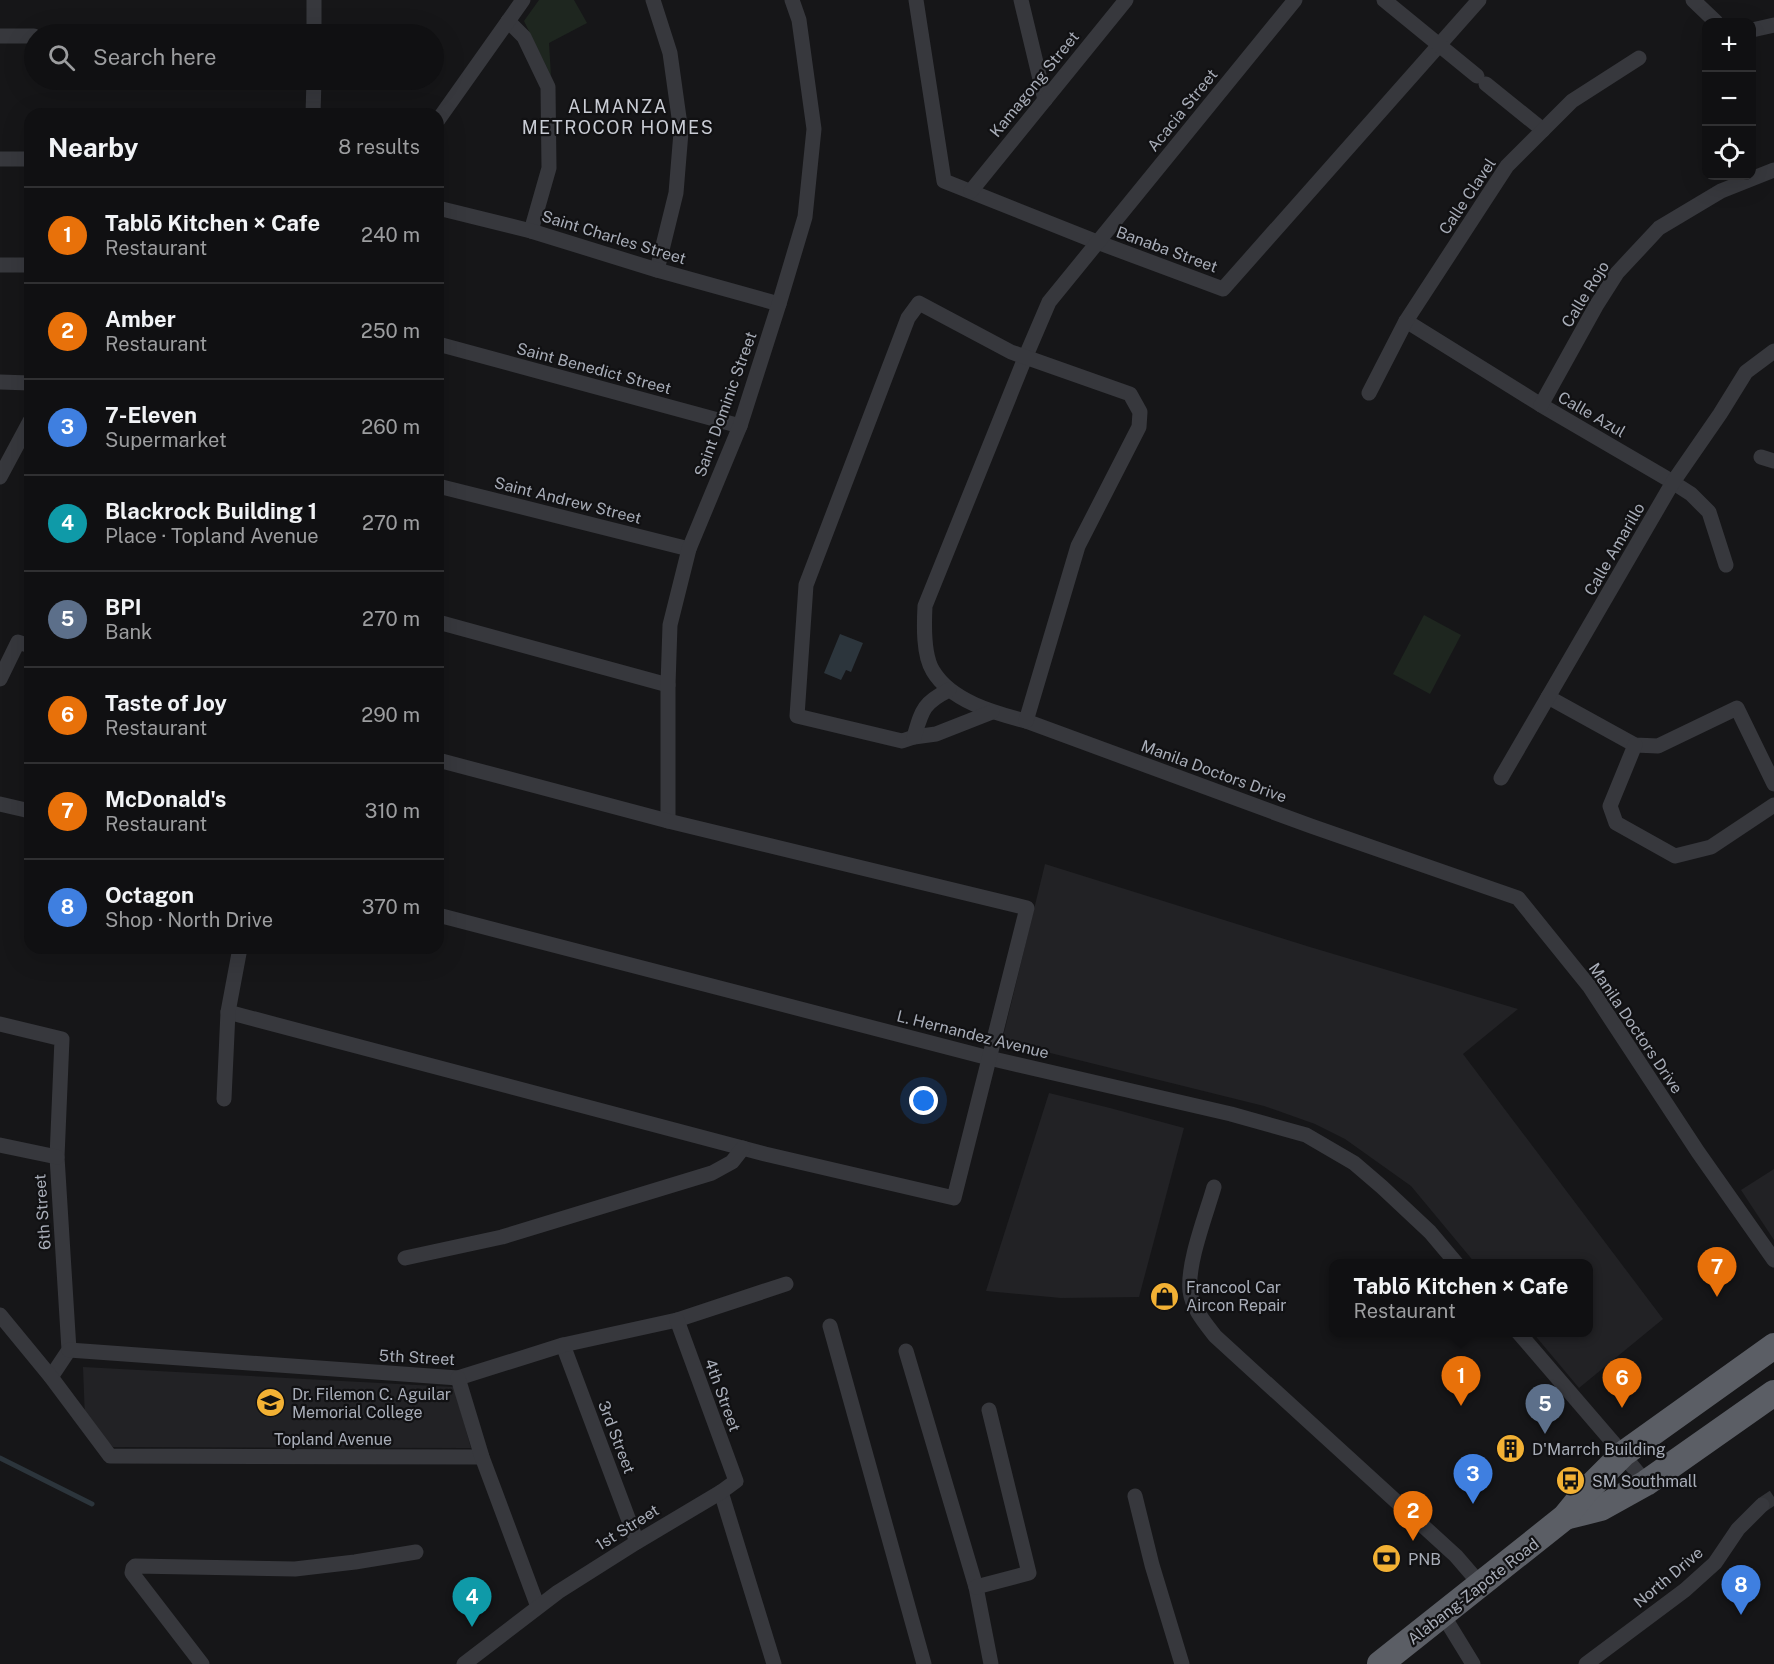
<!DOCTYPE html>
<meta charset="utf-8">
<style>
:root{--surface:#101012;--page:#1e1e20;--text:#f1f3f6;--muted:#9c9d9f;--line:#303032;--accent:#7c3aed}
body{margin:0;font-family:"Public Sans",sans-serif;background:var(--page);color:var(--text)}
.controls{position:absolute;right:18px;top:18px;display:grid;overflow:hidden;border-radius:12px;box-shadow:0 6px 24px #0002}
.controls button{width:54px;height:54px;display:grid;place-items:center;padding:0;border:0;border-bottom:2px solid var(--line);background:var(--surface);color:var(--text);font:30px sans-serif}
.you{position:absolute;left:924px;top:1101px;width:21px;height:21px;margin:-15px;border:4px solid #fff;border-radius:50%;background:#1a73e8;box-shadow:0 0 0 9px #1a73e833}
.badge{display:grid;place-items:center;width:39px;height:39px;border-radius:50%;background:var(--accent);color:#fff;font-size:20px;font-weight:700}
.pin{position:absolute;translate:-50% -50px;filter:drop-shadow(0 2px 3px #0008)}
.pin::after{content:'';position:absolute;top:32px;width:21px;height:18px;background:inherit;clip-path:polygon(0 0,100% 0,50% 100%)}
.popup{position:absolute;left:1329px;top:1259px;width:264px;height:78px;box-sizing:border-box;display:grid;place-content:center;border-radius:12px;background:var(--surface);filter:drop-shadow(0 2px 4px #0005);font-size:20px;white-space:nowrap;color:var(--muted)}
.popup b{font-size:22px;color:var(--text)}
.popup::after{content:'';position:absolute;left:50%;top:100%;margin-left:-12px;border:12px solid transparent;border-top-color:var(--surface)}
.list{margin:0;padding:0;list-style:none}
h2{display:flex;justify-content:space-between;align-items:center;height:78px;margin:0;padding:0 24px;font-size:26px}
h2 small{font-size:20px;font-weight:400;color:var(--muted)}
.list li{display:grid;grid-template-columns:39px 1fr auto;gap:18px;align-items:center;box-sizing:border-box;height:96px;padding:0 24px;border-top:2px solid var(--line)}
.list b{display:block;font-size:22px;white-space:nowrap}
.list p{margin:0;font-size:20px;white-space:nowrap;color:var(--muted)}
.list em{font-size:20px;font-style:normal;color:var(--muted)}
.icon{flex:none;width:33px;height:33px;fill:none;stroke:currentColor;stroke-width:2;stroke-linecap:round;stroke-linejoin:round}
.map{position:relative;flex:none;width:1774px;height:1664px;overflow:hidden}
.search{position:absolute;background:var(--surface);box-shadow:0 6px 24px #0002;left:24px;top:24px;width:420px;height:66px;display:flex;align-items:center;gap:15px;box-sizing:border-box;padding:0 21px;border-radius:33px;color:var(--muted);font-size:22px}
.panel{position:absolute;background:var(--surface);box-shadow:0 6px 24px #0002;left:24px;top:108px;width:420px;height:846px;border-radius:18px}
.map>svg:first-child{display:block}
.built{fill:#222225}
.green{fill:#1e261f}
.water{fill:#2c353c}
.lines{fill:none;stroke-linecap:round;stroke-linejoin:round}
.stream{stroke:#2c353c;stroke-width:5}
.minor-tunnel{stroke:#333438;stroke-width:15;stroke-dasharray:15 8;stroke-linecap:butt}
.minor{stroke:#37383d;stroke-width:15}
.trunk{stroke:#5b5e65;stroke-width:26}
.labels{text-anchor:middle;stroke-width:4.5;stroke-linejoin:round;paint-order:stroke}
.street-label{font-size:16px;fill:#a8adb8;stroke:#111113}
.poi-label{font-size:16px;fill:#a8adb8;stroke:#111113;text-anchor:start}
.neighbourhood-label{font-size:18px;letter-spacing:1.5px;fill:#c9ccd4;stroke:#111113}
</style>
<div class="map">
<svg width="1774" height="1664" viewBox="0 0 1774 1664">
<rect width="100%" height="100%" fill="#161618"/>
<g class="built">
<polygon points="1045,864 1310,947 1518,1009 1463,1054 1663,1319 1579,1388 1533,1333 1588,1332 1588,1264 1475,1263 1411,1186 1345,1139 1315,1124 1264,1106 1002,1041"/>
<polygon points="1049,1093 1110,1108 1184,1128 1139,1297 1061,1298 986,1291"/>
<polygon points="1774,1169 1774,1240 1741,1190"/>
<polygon points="83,1367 454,1387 471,1448 113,1447 85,1419"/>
</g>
<g class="green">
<polygon points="539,0 574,0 587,23 549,43 551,76 524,21"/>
<polygon points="1424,615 1461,635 1430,694 1393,674"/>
</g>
<polygon class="water" points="840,634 863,643 851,672 846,670 841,680 824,673"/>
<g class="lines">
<polyline class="stream" points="0,1458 92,1504"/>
<polyline class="minor-tunnel" points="1762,1505 1774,1497"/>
<g class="minor">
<polyline points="653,0 670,53 681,132 676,193 657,270"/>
<polyline points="916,0 944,181 1097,242 1223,289 1479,0"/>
<polyline points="1021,0 1045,100"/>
<path d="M1295,0L1049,302L1025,358L925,606C924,625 923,655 933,671C951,701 994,713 1026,721L1311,826L1518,898L1589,986L1698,1152L1774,1260"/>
<polyline points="1384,0 1477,76"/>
<polyline points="1693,0 1716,22"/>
<polyline points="508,21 524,37 548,87 549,168 531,231"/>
<polyline points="1752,30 1774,25"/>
<polyline points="314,34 314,0"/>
<polyline points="0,36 34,36"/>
<polyline points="1486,84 1543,130"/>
<polyline points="313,114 314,80"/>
<polyline points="438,120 523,0"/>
<polyline points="0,159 30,159"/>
<polyline points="971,191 1126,0"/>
<polyline points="438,208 531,231 657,270 779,304"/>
<polyline points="0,265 30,265"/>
<polyline points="1406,321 1541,405 1666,478 1691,494 1709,512 1726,565"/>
<polyline points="438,344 740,426"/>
<polyline points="0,382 30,383"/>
<polyline points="1369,393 1406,321 1507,166 1572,101 1639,58"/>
<polyline points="1541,405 1596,306 1617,273 1659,228 1721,191 1774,170"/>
<polyline points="1761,457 1774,461"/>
<polyline points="0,477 30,421"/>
<polyline points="438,486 689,549"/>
<polyline points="438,622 668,685"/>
<polyline points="0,679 18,642 30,646"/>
<polyline points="1548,697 1635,745 1658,746 1737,708 1774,784"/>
<polyline points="992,712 936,734 914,737 902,741 797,716 806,585 908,318 919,303 1011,352 1130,394 1140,412 1139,427 1078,546 1026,721"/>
<path d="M914,737C922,710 923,703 949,690"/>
<polyline points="1635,745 1610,806 1616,823 1675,856 1711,847 1774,805"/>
<polyline points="1501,778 1673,482 1720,414 1746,372 1774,351"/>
<polyline points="0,804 30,811"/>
<polyline points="668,821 668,685 670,625 689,549 740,426 779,304 805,217 814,129 799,20 792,0"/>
<polyline points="438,915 989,1058 1231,1114 1306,1135 1354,1163 1382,1187 1430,1232 1457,1264"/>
<polyline points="228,1012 765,1154 954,1198 1027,908 668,821 438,760"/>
<polyline points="0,1024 62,1039 57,1157 69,1350 51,1377"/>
<polyline points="224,1099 228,1012 240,948"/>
<polyline points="0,1145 57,1157"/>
<path d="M1214,1187C1206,1215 1187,1263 1190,1291C1192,1308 1205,1323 1215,1336L1456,1556L1481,1585"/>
<polyline points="405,1258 502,1237 712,1173 732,1162 743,1148"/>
<polyline points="0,1315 51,1377 110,1456 482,1457"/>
<polyline points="830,1326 924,1664"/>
<polyline points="1518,1332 1616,1446 1646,1483"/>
<polyline points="563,1345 637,1542"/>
<polyline points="69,1350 458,1378 563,1345 677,1320 786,1284"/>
<polyline points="906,1351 976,1587 991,1664"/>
<polyline points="458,1378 482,1457 538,1607"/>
<polyline points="721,1492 774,1664"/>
<polyline points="1135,1496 1152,1565 1182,1664"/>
<polyline points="976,1587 1029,1573 989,1410"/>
<polyline points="1443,1615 1473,1664"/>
<polyline points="202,1664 132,1573 133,1568 135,1566 295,1569 355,1562 416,1552"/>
<polyline points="464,1664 558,1592 637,1542 721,1492 736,1481 677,1320"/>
<polyline points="1586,1664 1685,1590 1715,1563 1738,1529 1762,1505"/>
</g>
<g class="trunk">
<polyline points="1565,1517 1601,1508 1646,1483 1774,1393"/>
<polyline points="1380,1664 1565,1517 1587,1490 1623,1454 1774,1346"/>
</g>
</g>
<defs>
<symbol id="shop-disc" viewBox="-11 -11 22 22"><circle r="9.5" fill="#f2b134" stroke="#111113"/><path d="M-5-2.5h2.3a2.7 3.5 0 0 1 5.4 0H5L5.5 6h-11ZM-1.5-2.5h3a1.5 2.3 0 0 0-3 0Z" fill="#111"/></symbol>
<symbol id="university-disc" viewBox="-11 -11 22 22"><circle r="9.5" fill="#f2b134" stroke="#111113"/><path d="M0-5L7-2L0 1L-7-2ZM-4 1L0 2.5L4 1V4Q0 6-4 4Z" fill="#111"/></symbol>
<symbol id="building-disc" viewBox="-11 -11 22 22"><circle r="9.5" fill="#f2b134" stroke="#111113"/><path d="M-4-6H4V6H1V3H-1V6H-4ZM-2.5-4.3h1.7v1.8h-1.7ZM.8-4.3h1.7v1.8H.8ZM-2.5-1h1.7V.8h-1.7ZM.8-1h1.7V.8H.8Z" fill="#111"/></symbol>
<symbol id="bus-disc" viewBox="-11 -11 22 22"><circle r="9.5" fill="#f2b134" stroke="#111113"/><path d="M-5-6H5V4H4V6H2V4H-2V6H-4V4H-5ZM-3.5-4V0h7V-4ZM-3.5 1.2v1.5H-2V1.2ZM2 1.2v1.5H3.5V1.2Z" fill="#111"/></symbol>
<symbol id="bank-disc" viewBox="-11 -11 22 22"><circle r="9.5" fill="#f2b134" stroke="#111113"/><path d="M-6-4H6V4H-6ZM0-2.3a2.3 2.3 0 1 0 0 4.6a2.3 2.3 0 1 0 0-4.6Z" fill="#111"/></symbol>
</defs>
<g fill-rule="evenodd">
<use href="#shop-disc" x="1148" y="1280" width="33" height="33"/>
<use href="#university-disc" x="254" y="1386" width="33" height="33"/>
<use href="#building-disc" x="1494" y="1432" width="33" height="33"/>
<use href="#bus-disc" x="1554" y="1464" width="33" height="33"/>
<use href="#bank-disc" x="1370" y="1542" width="33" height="33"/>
</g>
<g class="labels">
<g class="street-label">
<text transform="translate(1034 84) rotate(-51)" y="6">Kamagong Street</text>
<text transform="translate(1182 110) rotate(-51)" y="6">Acacia Street</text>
<text transform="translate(1467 196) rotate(-56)" y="6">Calle Clavel</text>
<text transform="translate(614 237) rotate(17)" y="6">Saint Charles Street</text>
<text transform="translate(1167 249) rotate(20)" y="6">Banaba Street</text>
<text transform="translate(1585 294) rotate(-58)" y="6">Calle Rojo</text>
<text transform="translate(594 368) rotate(15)" y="6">Saint Benedict Street</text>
<text transform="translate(725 404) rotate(-70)" y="6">Saint Dominic Street</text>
<text transform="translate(1592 414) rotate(30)" y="6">Calle Azul</text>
<text transform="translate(568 500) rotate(14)" y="6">Saint Andrew Street</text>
<text transform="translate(1614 549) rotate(-60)" y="6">Calle Amarillo</text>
<text transform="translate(1214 771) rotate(20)" y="6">Manila Doctors Drive</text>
<text transform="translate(1636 1028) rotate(56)" y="6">Manila Doctors Drive</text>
<text transform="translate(973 1034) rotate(14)" y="6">L. Hernandez Avenue</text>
<text transform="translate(42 1212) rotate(-94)" y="6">6th Street</text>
<text transform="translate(417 1357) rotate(3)" y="6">5th Street</text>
<text transform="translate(723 1395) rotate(70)" y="6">4th Street</text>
<text transform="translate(617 1437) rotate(69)" y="6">3rd Street</text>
<text x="333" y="1445">Topland Avenue</text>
<text transform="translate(627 1527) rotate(-32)" y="6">1st Street</text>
<text transform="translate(1668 1577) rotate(-40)" y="6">North Drive</text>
<text transform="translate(1473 1591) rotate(-38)" y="6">Alabang-Zapote Road</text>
</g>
<g class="poi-label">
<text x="1186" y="1293">Francool Car<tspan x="1186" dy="18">Aircon Repair</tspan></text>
<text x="292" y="1400">Dr. Filemon C. Aguilar<tspan x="292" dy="18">Memorial College</tspan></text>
<text x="1532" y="1455">D'Marrch Building</text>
<text x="1592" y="1487">SM Southmall</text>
<text x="1408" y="1565">PNB</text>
</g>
<g class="neighbourhood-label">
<text x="618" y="113">ALMANZA<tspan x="618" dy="21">METROCOR HOMES</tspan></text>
</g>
</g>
</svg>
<div class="controls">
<button>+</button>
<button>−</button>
<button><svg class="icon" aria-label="locate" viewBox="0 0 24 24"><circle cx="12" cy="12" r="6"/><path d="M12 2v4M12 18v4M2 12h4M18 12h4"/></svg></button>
</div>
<div class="you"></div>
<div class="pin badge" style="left:1461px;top:1406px;background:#e8710a">1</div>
<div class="popup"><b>Tablō Kitchen × Cafe</b>Restaurant</div>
<div class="pin badge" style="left:1413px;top:1541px;background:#e8710a">2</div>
<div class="pin badge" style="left:1473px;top:1504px;background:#3f7fe0">3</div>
<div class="pin badge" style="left:472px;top:1627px;background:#0f9aa8">4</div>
<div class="pin badge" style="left:1545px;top:1434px;background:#5c6f8a">5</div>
<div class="pin badge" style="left:1622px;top:1408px;background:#e8710a">6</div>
<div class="pin badge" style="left:1717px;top:1297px;background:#e8710a">7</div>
<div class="pin badge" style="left:1741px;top:1615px;background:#3f7fe0">8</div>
<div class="search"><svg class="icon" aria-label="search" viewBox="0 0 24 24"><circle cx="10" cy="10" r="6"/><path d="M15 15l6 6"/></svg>Search here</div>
<section class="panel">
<h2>Nearby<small>8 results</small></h2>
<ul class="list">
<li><span class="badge" style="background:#e8710a">1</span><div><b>Tablō Kitchen × Cafe</b><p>Restaurant</p></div><em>240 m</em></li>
<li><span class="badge" style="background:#e8710a">2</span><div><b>Amber</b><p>Restaurant</p></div><em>250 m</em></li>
<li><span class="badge" style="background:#3f7fe0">3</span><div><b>7-Eleven</b><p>Supermarket</p></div><em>260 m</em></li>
<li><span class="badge" style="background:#0f9aa8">4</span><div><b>Blackrock Building 1</b><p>Place · Topland Avenue</p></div><em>270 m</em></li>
<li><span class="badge" style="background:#5c6f8a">5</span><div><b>BPI</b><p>Bank</p></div><em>270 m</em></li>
<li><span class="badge" style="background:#e8710a">6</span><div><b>Taste of Joy</b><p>Restaurant</p></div><em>290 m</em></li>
<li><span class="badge" style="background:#e8710a">7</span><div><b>McDonald's</b><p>Restaurant</p></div><em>310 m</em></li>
<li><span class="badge" style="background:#3f7fe0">8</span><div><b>Octagon</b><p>Shop · North Drive</p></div><em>370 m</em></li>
</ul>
</section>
</div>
